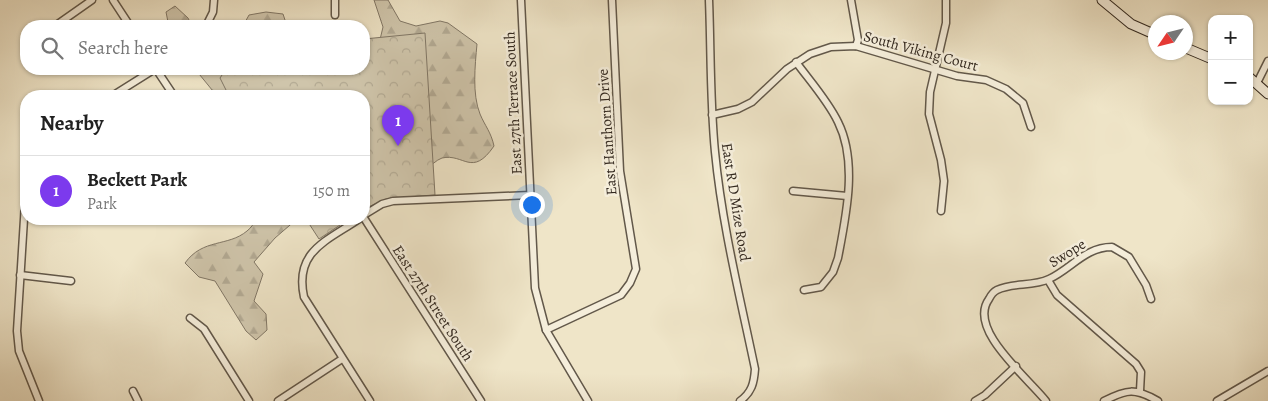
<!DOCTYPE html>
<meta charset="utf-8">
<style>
:root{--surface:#fff;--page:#f6f6f6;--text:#222;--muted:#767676;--line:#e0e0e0;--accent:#7c3aed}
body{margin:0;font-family:Alegreya,serif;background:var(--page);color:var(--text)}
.controls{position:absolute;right:15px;top:15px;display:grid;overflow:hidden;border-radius:10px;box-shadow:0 1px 4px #0004}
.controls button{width:45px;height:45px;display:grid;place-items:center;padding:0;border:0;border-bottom:1px solid var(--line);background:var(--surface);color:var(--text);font:25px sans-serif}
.compass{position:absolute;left:1148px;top:15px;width:45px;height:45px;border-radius:50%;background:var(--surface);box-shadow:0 1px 4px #0004;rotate:235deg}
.you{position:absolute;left:531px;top:204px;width:18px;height:18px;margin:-12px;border:4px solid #fff;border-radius:50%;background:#1a73e8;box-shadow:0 0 0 8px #1a73e833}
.badge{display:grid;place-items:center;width:32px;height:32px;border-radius:50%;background:var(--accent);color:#fff;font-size:16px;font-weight:700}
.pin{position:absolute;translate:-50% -41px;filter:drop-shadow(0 1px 2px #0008)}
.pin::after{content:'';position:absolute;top:26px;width:18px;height:15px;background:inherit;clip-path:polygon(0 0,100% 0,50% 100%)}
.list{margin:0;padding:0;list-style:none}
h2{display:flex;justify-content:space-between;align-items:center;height:65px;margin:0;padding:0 20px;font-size:21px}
h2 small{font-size:16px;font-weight:400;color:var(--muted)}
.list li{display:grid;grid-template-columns:32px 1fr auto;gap:15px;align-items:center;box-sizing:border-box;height:70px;padding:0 20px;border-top:1px solid var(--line)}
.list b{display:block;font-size:19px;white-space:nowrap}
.list p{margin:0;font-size:16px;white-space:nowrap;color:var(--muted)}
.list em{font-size:16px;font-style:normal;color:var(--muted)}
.icon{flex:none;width:28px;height:28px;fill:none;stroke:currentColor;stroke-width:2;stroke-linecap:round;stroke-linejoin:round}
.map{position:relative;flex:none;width:1268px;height:401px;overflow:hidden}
.search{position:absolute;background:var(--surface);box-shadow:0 1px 4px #0004;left:20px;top:20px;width:350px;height:55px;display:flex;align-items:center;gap:12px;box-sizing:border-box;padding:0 18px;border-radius:20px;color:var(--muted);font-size:19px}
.panel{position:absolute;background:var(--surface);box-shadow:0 1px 4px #0004;left:20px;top:90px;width:350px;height:135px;border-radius:20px}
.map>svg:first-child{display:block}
.forest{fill:url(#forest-firs);stroke:#817766}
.park{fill:url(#park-crowns);stroke:#817766}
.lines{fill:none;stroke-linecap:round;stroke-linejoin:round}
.minor-casing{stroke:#62584a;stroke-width:9}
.secondary-casing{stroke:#332920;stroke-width:11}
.minor{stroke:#f5eedb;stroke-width:6}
.secondary{stroke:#f5eedb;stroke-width:9}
.labels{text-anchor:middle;stroke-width:5;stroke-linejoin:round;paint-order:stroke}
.street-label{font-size:15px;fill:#332920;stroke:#f5eedb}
</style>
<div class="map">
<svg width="1268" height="401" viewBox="0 0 1268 401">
<defs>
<pattern id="forest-firs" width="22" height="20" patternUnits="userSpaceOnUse" patternTransform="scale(1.25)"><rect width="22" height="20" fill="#cfc5ab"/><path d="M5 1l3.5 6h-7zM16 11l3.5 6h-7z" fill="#b2a993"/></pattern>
<pattern id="park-crowns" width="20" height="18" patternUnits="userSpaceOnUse" patternTransform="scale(1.25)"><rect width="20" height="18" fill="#cfc5ab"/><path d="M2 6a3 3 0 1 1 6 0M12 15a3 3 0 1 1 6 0" fill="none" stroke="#b2a993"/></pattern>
</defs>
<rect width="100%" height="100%" fill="#efe5c8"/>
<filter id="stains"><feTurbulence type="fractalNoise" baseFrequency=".004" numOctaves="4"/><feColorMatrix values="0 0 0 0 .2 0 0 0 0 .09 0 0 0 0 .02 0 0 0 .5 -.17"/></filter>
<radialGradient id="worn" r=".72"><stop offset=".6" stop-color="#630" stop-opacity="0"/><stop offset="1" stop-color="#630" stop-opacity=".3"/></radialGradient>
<g class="forest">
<path d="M374,0H388L400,21L416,26L440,21L448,23L477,44C475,66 472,94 480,114C485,126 491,132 494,146C472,178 464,153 442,158C436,160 431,166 426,169L364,96H217L195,69L221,70L230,73L233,69H364L378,48L383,27Z"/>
<polygon points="175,6 188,18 192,26 173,26 168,22 166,12"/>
<polygon points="266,12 283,14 287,26 243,26 249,15"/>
<path d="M257,219H297L275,238L254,262L263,274L254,301L266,314L267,330L256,340L246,331L215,281L199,277L185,263C203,238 228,247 247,231C251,228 254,223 257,219Z"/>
</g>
<g class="park">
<polygon points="425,33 435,195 386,199 364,209 364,96 229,96 220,78 226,69 364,69 364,39"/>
<polygon points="306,219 349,219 319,239"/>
</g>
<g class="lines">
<defs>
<g id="minor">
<polyline points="113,0 130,26"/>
<polyline points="521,0 535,288 546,330 588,401"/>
<path d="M709,0C711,51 710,101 715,152C722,225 740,297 755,369C754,383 752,392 740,401"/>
<polyline points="851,0 858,40 856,46"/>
<polyline points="335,15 335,0"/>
<polyline points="55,26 92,0"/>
<polyline points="206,26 213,12 214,0"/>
<path d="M796,62C810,81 828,101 838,122C858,162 846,216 838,258L833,272L821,287L804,290"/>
<polyline points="156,69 174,96"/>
<polyline points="1257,83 1268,61"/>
<polyline points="112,96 155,69"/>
<polyline points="712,115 738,109 752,102 787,69 810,54 831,47 856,46 957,76 986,80 1006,89 1023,103 1031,127"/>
<polyline points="26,187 17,331 19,351 39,401"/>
<polyline points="793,191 847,196"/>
<polyline points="941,211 944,181 941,160 929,114 930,92 946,23 946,0"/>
<polyline points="364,215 382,204 393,201 530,195"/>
<polyline points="364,218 481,401"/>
<path d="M359,219C327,241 294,251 304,297L370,401"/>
<polyline points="20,275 71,281"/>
<polyline points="1048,280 1057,295 1136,364 1141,372 1140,391"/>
<polyline points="190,318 204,329 249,401"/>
<polyline points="546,330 621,295 630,283 636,269 620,171 612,0"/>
<polyline points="133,391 138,401"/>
<polyline points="278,401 342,359"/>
<polyline points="975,401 985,395 1016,366"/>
<path d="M1046,401C1027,377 967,329 989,299C991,295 993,292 997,290C1013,282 1032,287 1049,279C1071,269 1085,247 1112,247L1129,257L1146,285L1151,299"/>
<path d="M1104,401C1127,389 1135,388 1158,401"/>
<polyline points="1217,401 1268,371"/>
</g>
<g id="secondary">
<polyline points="1102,0 1131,24 1156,35"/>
<polyline points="1186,48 1212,59"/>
<polyline points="1249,77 1268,94"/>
</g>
</defs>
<use href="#minor" class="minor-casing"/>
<use href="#secondary" class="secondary-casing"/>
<use href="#minor" class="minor"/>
<use href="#secondary" class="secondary"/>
</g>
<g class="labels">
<g class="street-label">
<text transform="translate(921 51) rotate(15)" y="5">South Viking Court</text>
<text transform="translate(513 103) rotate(-93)" y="5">East 27th Terrace South</text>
<text transform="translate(607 132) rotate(-94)" y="5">East Hanthorn Drive</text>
<text transform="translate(736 202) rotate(81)" y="5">East R D Mize Road</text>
<text transform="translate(1067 253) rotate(-32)" y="5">Swope</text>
<text transform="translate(433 303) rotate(57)" y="5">East 27th Street South</text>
</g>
</g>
<rect width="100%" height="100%" filter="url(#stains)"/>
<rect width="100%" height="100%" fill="url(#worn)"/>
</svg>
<div class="controls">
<button>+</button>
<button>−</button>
</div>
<svg class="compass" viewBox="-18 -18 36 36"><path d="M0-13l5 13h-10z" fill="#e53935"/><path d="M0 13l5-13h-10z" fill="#767676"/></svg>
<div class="you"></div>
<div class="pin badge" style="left:398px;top:146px">1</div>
<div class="search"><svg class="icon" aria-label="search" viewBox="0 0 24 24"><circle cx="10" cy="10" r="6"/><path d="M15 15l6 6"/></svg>Search here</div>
<section class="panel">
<h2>Nearby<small></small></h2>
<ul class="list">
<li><span class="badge">1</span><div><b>Beckett Park</b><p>Park</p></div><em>150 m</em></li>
</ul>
</section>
</div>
